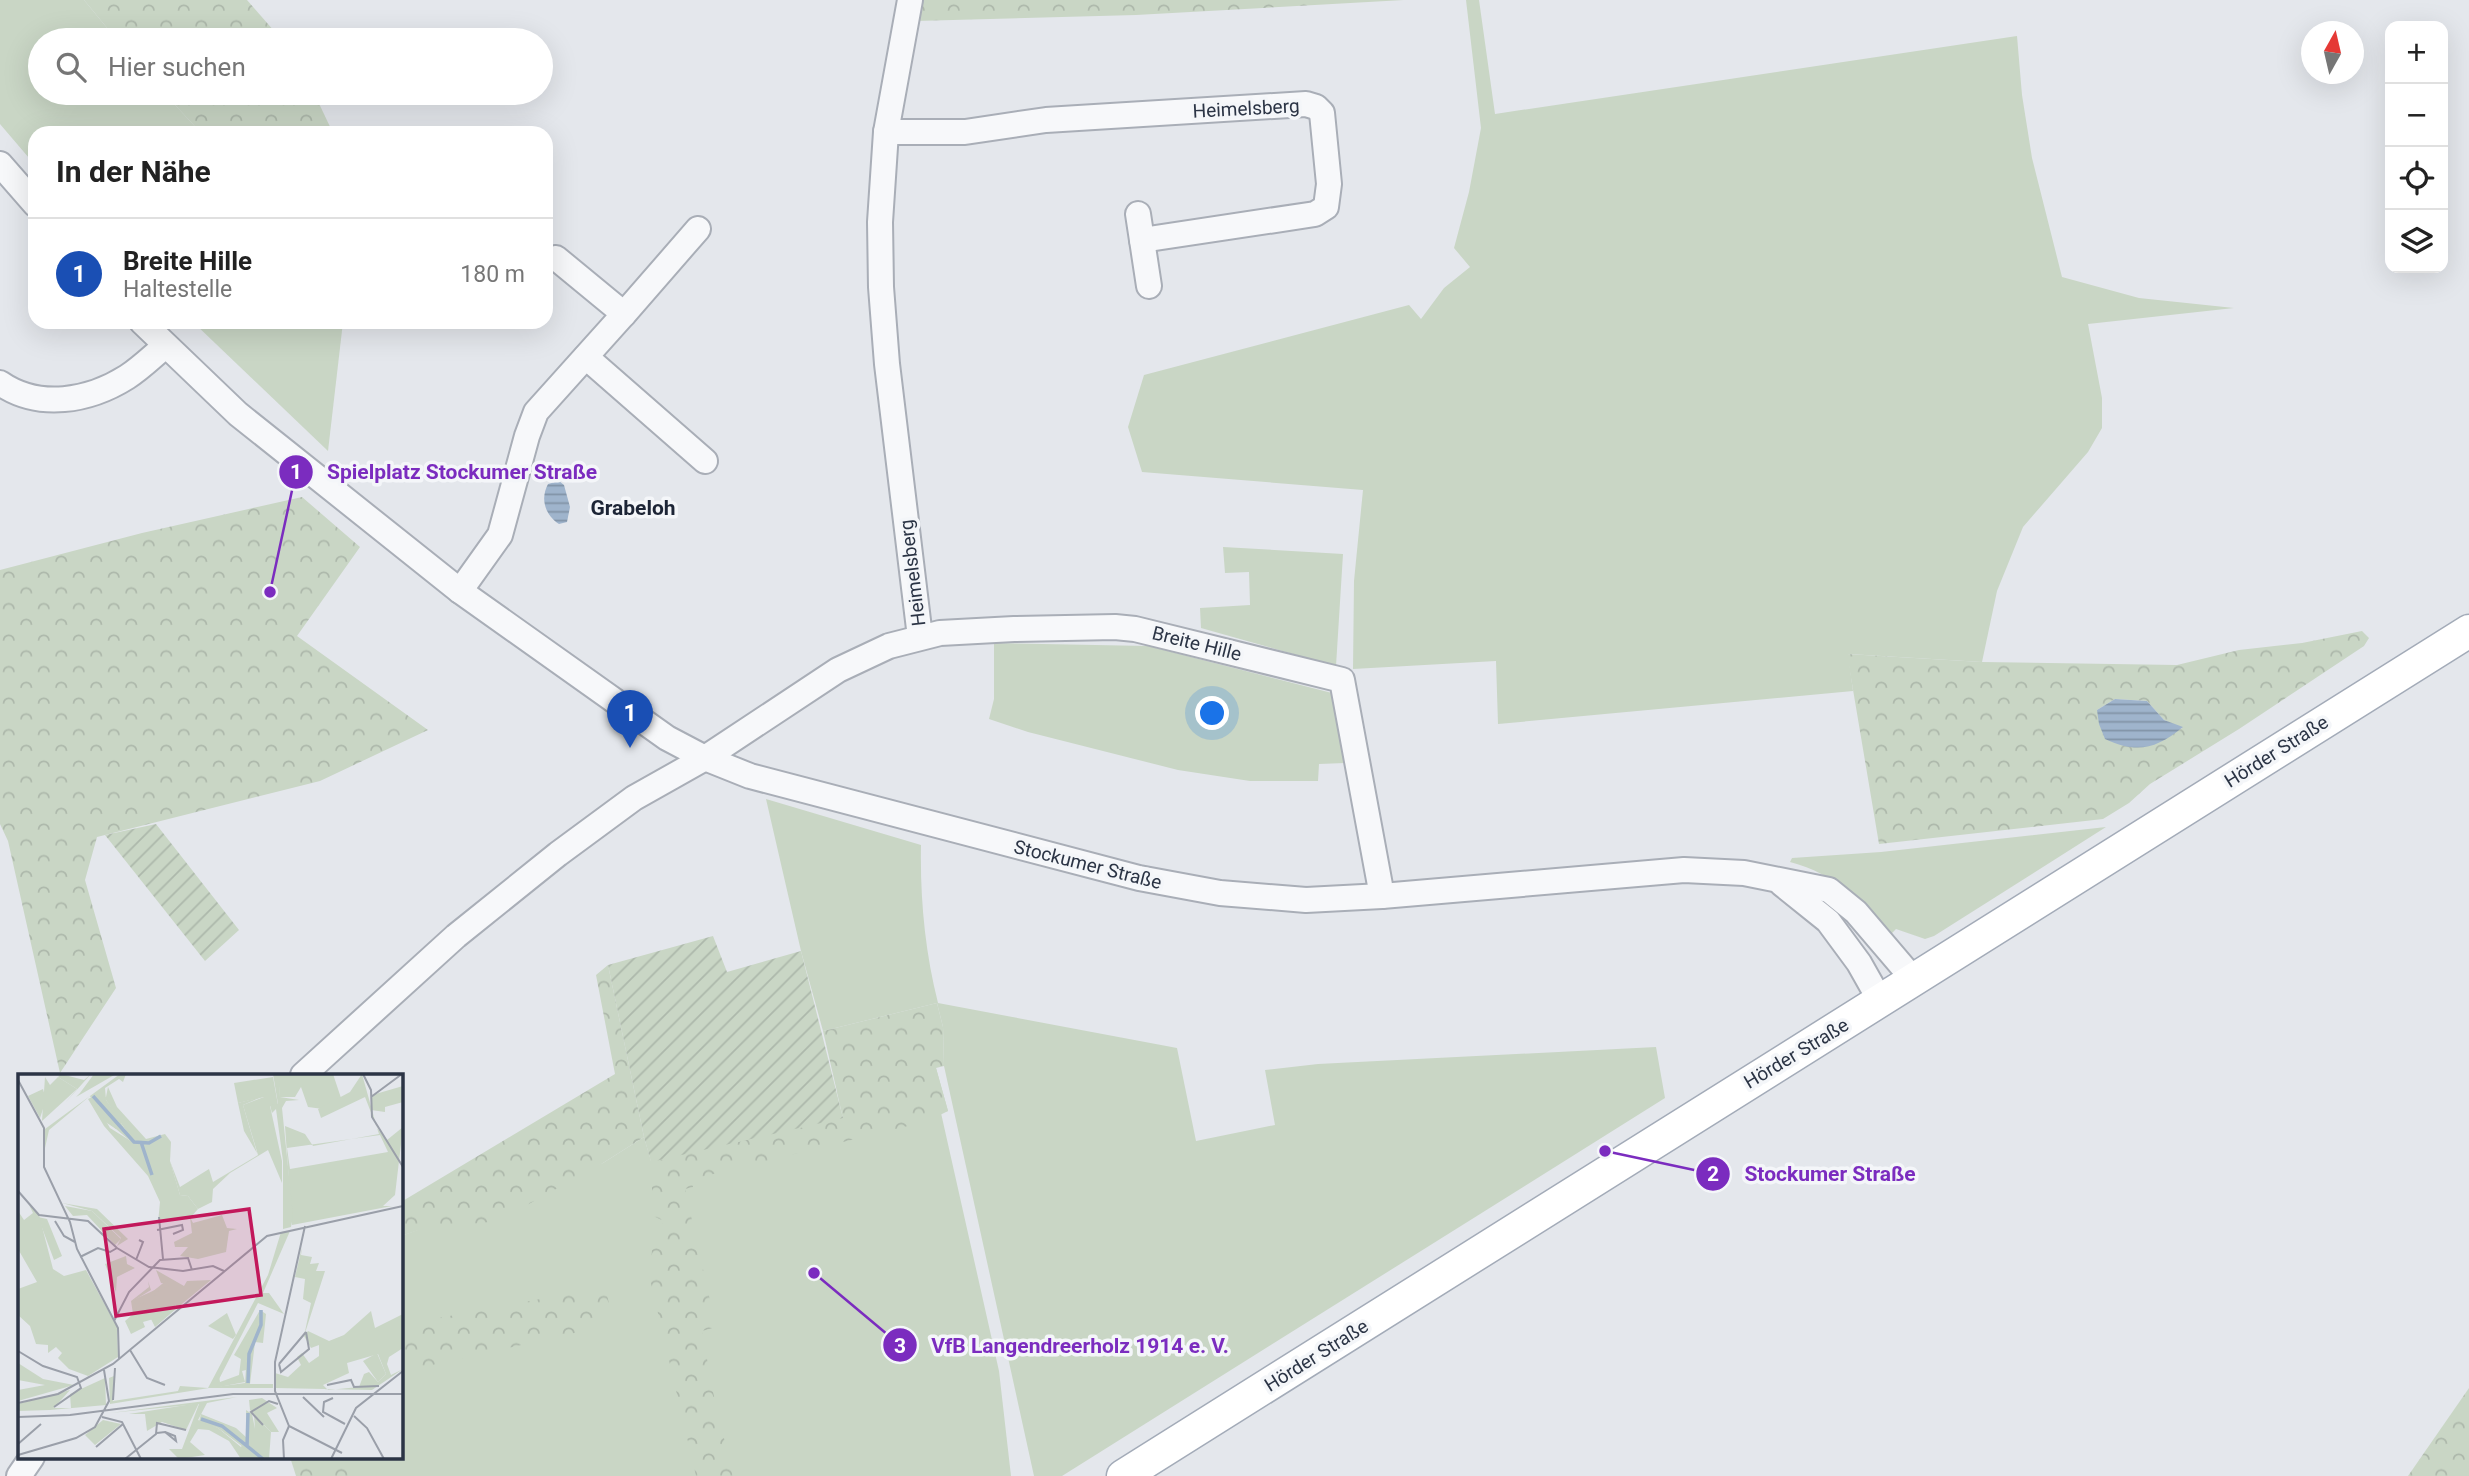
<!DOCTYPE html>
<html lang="de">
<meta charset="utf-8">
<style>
:root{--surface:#fff;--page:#f6f6f6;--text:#222;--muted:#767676;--line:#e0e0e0;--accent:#7c3aed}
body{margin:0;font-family:Roboto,sans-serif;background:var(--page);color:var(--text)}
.controls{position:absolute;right:21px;top:21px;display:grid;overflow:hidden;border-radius:14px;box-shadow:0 7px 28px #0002}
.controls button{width:63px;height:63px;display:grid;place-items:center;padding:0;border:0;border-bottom:2px solid var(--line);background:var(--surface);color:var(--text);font:35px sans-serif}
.compass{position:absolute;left:2301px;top:21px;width:63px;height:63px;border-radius:50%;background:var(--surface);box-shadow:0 7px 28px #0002;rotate:8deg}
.you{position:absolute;left:1213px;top:714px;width:24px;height:24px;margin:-18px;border:5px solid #fff;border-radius:50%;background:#1a73e8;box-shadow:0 0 0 10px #1a73e833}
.badge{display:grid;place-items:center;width:46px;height:46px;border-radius:50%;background:var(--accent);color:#fff;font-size:23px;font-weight:700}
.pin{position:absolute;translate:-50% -58px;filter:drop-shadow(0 2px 4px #0008)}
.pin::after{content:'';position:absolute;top:37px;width:24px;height:21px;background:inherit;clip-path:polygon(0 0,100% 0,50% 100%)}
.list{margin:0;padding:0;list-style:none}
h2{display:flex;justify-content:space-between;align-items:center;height:91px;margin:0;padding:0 28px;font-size:30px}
h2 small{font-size:23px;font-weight:400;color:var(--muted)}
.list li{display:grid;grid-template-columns:46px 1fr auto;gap:21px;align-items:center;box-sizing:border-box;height:112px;padding:0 28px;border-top:2px solid var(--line)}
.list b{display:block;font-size:26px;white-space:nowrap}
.list p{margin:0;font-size:23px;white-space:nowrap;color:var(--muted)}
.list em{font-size:23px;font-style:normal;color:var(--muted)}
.icon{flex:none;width:38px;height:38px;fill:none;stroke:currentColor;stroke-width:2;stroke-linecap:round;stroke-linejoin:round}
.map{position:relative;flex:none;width:2469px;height:1476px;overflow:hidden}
.search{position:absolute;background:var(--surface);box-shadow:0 7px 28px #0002;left:28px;top:28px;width:525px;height:77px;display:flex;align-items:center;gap:18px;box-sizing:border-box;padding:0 24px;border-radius:38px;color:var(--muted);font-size:26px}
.panel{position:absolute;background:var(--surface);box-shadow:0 7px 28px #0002;left:28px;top:126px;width:525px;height:203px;border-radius:21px}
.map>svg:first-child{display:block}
.grass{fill:#c9d6c5}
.forest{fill:url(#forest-crowns);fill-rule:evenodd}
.garden{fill:url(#garden-furrows)}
.water{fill:url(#water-rules)}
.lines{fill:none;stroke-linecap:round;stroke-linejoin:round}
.minor-casing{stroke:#a9aeb7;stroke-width:28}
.major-casing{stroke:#a3abb8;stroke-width:35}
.minor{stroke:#f7f8fa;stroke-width:24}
.major{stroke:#fff;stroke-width:32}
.labels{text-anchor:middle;stroke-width:7;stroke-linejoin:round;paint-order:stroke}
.street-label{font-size:19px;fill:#2b3445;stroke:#f4f6f9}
.neighbourhood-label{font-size:21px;font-weight:bold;fill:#1d2536;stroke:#f4f6f9}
.inset-river{fill:none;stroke:#9fb4cc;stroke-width:3.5}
.inset-road{fill:none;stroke:#9a9fa9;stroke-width:2}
.view{fill:#c2185b;fill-opacity:0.15;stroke:#c2185b;stroke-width:3.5}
.inset-edge{fill:none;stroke:#2b3445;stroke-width:3.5}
.leader{fill:none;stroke:#7b2cbf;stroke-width:2.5}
.callout-dot{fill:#7b2cbf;stroke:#f4f6f9;stroke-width:2.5}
.mark-label{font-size:21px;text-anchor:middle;font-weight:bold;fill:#fff}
.callout-label{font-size:21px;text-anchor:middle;font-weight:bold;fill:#7b2cbf;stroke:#f4f6f9;stroke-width:7;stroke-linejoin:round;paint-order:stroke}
</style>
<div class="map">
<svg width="2469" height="1476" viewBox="0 0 2469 1476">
<defs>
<pattern id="forest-crowns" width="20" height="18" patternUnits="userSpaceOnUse" patternTransform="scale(1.75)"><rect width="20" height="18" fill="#c9d6c5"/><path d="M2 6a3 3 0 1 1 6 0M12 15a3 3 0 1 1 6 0" fill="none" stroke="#adb8ab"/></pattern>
<pattern id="garden-furrows" width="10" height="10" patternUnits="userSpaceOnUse" patternTransform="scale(1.75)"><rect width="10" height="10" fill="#c9d6c5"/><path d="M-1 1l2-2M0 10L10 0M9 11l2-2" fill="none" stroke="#adb8ab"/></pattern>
<pattern id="water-rules" width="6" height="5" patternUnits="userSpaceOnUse" patternTransform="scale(1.75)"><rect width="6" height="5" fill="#9fb4cc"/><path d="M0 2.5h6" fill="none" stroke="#8293a7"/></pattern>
</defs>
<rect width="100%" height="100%" fill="#e4e7ec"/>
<g class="grass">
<polygon points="0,0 84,0 117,40 40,40 40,93 164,93 201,133 35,133 35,165 0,124"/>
<polygon points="1466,0 1479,0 1495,114 2017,36 2022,95 2032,158 2062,277 2139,298 2234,308 2088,324 2102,398 2102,428 2088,452 2023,527 1997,591 1982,662 1848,654 1853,691 1498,724 1496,661 1353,669 1354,581 1363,490 1142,472 1128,427 1144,375 1409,305 1421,319 1444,288 1470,267 1454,248 1469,192 1481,128"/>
<polygon points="193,322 343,322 328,451"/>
<polygon points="1223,547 1343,554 1336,666 1201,628 1200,608 1250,605 1249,572 1225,573"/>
<polygon points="994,643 1148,646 1332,693 1345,763 1319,764 1318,781 1250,781 1178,770 1028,732 989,719 994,699"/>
<path d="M766,799L921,845C920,899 925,951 938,1003L1177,1048L1196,1141L1275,1125L1265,1070L1318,1064L1656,1047L1665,1098L1062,1476H1034L944,1066L943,1027L937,1003L823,1031L801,951Z"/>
<path d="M2106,827L1934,936L1925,939L1896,929L1890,935C1857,902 1837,874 1790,862L1792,858L1881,852Z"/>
<polygon points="936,1068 948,1111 941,1113 999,1371 1011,1476 325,1476 317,1457 401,1457 401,1236 603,1163 644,1137 651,1161 843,1117 837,1091"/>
</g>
<g class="forest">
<polygon points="84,0 247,0 282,40 117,40"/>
<polygon points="923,0 1404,0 1136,15 916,21"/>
<polygon points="164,93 314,93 333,133 201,133"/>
<polygon points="302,497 360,547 297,636 428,730 320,781 97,837 85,880 116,988 60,1073 8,841 0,824 0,570 142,533"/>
<path d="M2362,631L2369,638L2364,646L2239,729L2150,784L2129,803L2103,819L1879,844L1847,654L1982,662L2177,665L2239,650L2302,643ZM2115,699L2147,701L2164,720L2182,728L2159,742L2097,710Z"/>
<polygon points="608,965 644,1137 603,1163 498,1221 419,1230 401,1236 401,1202 615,1074 596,975"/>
<polygon points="937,1003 943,1027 944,1066 936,1068 948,1111 928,1121 693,1179 693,1187 685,1189 716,1327 702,1331 713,1392 733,1476 696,1476 650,1279 652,1250 661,1239 659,1230 664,1221 653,1216 651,1162 843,1118 823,1031"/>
<polygon points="605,1287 614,1324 401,1372 401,1325"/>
<polygon points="2469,1388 2469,1476 2408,1476"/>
<polygon points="290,1457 364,1457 366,1476 296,1476"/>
</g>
<g class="garden">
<polygon points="156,824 239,930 205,961 105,835"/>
<polygon points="713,936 727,972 801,951 843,1118 651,1162 644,1137 608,965"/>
</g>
<g class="water">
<path d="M559,481L564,485L570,507L567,522L559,524C545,515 540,499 548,484Z"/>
<path d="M2115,699L2147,701L2164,720L2183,727C2156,749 2137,754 2105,739L2099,724L2097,710Z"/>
</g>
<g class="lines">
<defs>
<g id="minor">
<polyline points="910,0 886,132 880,222 881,287 887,364 920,637"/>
<polyline points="886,132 965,132 1046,120 1306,104 1316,107 1322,113 1329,184 1326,207 1315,214 1142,240"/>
<polyline points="0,164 35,204"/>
<polyline points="1138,214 1149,286"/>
<polyline points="624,314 698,229"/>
<polyline points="142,322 238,414 460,591 667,738 705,758 750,776 1139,878 1220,893 1306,900 1382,896 1684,870 1744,873 1829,890 1856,912 1914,980"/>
<polyline points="586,357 705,461"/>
<path d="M0,383C39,410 89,401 127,377C141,368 153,356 165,346"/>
<polyline points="460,591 500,535 527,436 536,412 624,314 556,258"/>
<polyline points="1782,884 1828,921 1859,963 1881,1002"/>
<polyline points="303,1075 456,936 558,854 634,798 705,758 838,670 889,646 940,633 1014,629 1115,627 1135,629 1342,680 1382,896"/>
<polyline points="19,1476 32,1457"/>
</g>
<polyline id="major" points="1123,1476 2469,631"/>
</defs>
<use href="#minor" class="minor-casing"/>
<use href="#major" class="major-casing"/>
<use href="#minor" class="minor"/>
<use href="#major" class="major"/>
</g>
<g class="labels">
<g class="street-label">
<text transform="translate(1246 108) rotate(-3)" y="7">Heimelsberg</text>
<text transform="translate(912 573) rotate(-97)" y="7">Heimelsberg</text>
<text transform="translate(1197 643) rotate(14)" y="7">Breite Hille</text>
<text transform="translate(2276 751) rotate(-32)" y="7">Hörder Straße</text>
<text transform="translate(1088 864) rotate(14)" y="7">Stockumer Straße</text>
<text transform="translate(1796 1053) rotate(-31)" y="7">Hörder Straße</text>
<text transform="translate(1316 1355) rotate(-32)" y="7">Hörder Straße</text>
</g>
<g class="neighbourhood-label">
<text x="633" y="515">Grabeloh</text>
</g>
</g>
<g transform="translate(18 1074)">
<rect width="385" height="385" fill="#e4e7ec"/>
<path d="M76,0H98L58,23L62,19ZM102,0H108L105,8L101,5L87,14L88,26L104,48L98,55L86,47L72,22L31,56L25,83L27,55ZM315,0L323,24L305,35L290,33L283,13L277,23H262L260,1ZM27,3L32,11L40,3L59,15L24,47ZM255,3L260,31L252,32L264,87V109L250,76L212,99L195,115L194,128L180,135L170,122L162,121L152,87L162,113L191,95L195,108L240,81L225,31L246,23L220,29L216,9ZM385,12V28L367,33V38L353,36L354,21ZM267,52L287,60L295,72L361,60L359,54L369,66L385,53L377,121L365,132H374L274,151ZM362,61L370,78L272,95L269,74ZM47,132L74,137L103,165L97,171L69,141L55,142ZM204,141L209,154L219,155L211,157L208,178L180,185L162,182L170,173H157L156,168L174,159L172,143L175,149ZM20,143L29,145L44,182L36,186ZM284,173L283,181L294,183L292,190L301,189L298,197H307L286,262L293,229L285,225L287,205L277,203ZM138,196L166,212L169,207L193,206L159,234L157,230L158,235L137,253L132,243L121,246L115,234V226L150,210L143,209ZM242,236L228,296L224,297L227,308L196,314L201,302L202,308L221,301L223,285L216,281ZM209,239L218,261L215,265L190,252ZM359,279L368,300L360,308L345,287ZM181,329L168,356L144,348L129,357L127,340H111Z" fill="#c9d6c5" fill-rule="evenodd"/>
<path d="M43,0L66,6L73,0L47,29L59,15L40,3ZM255,0H261L262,23L281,26L268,27L264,34L275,142L273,153L265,155V87L258,35L254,39L252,31L260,30ZM344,0L359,54L347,23L303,44L300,35L332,18ZM90,13L99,33L128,65L147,60L153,68L152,87L162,121L170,122L180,135L173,143L140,149L142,128L130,102L86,52L70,25L74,23L92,54L116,69L88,26L78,25L88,23ZM25,15L28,26L22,44L10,22ZM246,22L225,31L239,79L226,57L220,29ZM44,129L79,135L110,165L99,172L103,164L74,137ZM11,131L21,141L35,195L46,202L68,196L99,253L100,283L70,302L51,295L40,284L44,279L38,273L30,279V271L18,270L12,252L0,241V215L19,208L0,175V137L6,146L15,139ZM272,157L245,219H251L266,240L240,229L197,313L227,309L229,280L242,236L248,240L245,269L237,268L232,310H255V314H191L92,330L91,304L96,302L95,327L160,317L162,312L190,314L250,201L263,158ZM108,182L109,190L117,194L99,203L98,218L87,190ZM149,206L151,212L136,219L146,242L125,248L127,253L113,260L107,247L115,240L113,227L131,213L130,207L133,216L115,227L118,230L133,228L118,233L120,244L140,240L134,218ZM353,237L357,254L385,240V274L371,283L369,290L373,301L385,295L354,316L258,314L257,299L270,303L283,291L279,283L284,279L291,289L301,282V271L293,274L286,262L290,257L311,267L326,261ZM360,280L368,300L360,308L351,298L346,300L341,313L310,316L305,311L331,299L329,289ZM0,289L25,305L56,311L0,327V316L27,311L0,306ZM87,304L88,331L32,336L0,337V330L52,316L36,334H53L52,320ZM219,323L189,329L180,346L200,354L223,373L229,364L228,336L234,340L237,355L236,341L253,358L251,385H223L211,367L191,356L180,355L172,368L187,381L161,385L151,375H164L181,330L92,339ZM85,346L103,350L77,371L67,361Z" fill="#c9d6c5" fill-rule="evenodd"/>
<path d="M84,28L103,49L116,70L86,45L76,31ZM183,340L218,354L229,364V376L200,354L181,348Z" fill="#c9d6c5"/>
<path d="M244,324L259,334L249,339L261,358H253L232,336L231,326Z" fill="#c9d6c5"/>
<path class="inset-river" d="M75,22L116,68L131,69L143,62M123,68L134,101M230,309L231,280L243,251V236M183,345L204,352L245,385M229,373L230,339"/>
<path class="inset-road" d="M345,0L353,16L354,43L385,93M0,6L26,54V93L52,148L59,175L100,254L101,285M353,23L384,0M0,117L21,141L70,147L99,174L131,193L165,197L195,192L206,197M141,143L145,185M37,147L46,162L57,168M287,152L257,288V317L271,352L324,379M139,156L164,151L165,156L155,160M62,183L80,174L92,178L99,174M118,186L125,168L121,166M96,247L111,218L142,186L170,184L174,196M112,276L129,304L147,311M0,277L25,292L59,303L63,314L36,333M261,290L263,298L291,275L288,258M261,290L288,258M309,311L333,306L336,313L361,312M285,323L306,343M315,324L306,328L305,338L327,350M95,326L97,294M0,329L40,320L95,290L249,162L385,132M336,342L349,354L366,385M0,343L52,341L215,320H385M84,343L104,348L123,385M245,351L233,338L251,327L260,330M139,359L147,358L158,367L157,362L147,358M0,370L23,350M78,373L105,350M0,381L58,364L77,353L91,327L86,296M107,385L138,360L139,349L168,356M266,385L265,366L271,352M313,385L338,334L385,297"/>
<path class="view" d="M231,135L243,221L98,242L86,155Z"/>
<rect width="385" height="385" class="inset-edge"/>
</g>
<path class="leader" d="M270 592L296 472M1605 1151L1713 1174M814 1273L900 1345"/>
<g class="callout-dot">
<circle cx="270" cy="592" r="7"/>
<circle cx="1605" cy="1151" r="7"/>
<circle cx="814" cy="1273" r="7"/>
<circle cx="296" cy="472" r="18"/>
<circle cx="1713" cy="1174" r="18"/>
<circle cx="900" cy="1345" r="18"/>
</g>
<g class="mark-label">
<text x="296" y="479">1</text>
<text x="1713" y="1181">2</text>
<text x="900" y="1353">3</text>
</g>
<g class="callout-label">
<text x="462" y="479">Spielplatz Stockumer Straße</text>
<text x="1830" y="1181">Stockumer Straße</text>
<text x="1080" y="1353">VfB Langendreerholz 1914 e. V.</text>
</g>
</svg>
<div class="controls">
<button>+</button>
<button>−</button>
<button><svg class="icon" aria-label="locate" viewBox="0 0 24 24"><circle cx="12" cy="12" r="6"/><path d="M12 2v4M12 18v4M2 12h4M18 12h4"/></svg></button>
<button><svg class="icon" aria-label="layers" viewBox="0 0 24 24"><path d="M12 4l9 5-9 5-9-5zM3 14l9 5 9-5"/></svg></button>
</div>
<svg class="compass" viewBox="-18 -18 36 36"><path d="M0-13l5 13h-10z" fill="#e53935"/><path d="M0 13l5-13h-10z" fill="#767676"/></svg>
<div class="you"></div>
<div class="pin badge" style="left:630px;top:748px;background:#1a4fb4">1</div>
<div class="search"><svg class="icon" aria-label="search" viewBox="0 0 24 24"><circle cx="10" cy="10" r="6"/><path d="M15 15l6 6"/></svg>Hier suchen</div>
<section class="panel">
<h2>In der Nähe<small></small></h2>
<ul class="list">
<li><span class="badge" style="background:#1a4fb4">1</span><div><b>Breite Hille</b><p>Haltestelle</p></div><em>180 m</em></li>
</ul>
</section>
</div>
